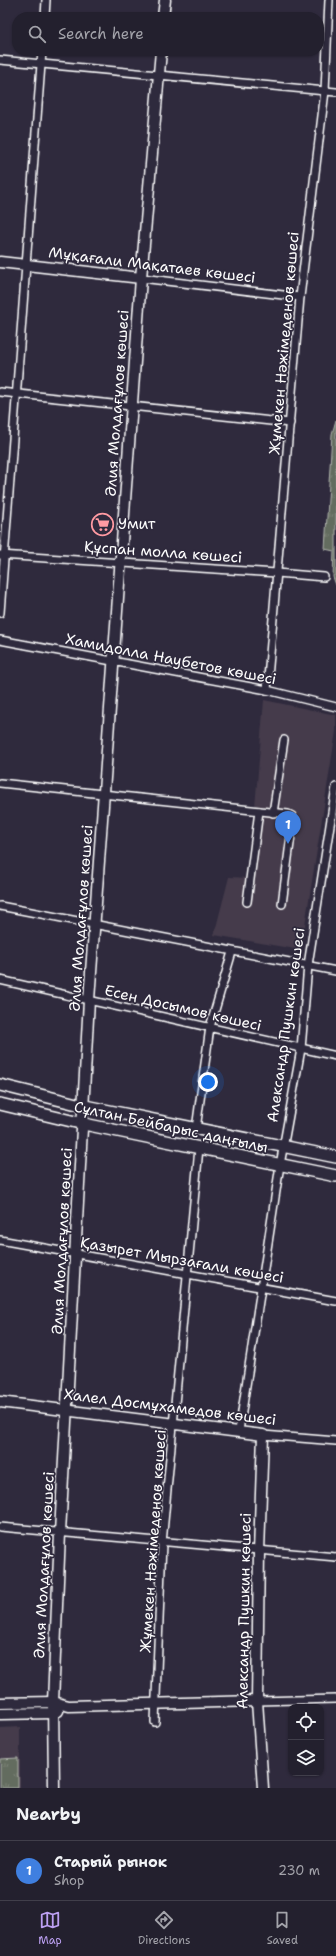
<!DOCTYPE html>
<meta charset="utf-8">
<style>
:root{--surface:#23202e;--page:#2b2836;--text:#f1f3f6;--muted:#a3a3aa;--line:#403e4a;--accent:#bca0f2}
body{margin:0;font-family:"Shantell Sans",sans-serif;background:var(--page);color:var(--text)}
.controls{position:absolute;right:12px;bottom:12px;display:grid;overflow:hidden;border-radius:8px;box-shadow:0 1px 3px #0004}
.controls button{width:36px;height:36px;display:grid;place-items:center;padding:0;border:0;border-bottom:1px solid var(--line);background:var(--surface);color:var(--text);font:20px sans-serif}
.you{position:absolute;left:208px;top:1082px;width:14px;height:14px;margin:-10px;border:3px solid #fff;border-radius:50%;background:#1a73e8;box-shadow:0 0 0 6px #1a73e833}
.badge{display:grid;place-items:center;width:26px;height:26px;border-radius:50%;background:var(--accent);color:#fff;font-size:13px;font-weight:700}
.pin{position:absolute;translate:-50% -33px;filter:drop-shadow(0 1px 2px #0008)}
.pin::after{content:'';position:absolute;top:21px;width:14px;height:12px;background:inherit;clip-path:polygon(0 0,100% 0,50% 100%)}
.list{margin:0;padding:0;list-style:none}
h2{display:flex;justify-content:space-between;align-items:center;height:52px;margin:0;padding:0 16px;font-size:17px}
h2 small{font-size:13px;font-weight:400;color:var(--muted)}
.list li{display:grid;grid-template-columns:26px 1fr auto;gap:12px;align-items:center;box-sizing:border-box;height:60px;padding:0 16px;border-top:1px solid var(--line)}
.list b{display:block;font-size:15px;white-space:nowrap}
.list p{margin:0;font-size:13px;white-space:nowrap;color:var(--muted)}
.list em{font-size:13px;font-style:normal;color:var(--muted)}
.icon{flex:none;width:22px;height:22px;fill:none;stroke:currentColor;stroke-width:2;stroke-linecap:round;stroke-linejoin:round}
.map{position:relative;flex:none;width:336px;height:1788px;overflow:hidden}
.search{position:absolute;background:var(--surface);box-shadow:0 1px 3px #0004;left:12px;right:12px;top:12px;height:44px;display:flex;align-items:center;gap:10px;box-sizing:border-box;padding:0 14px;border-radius:16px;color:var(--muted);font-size:15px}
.sheet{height:112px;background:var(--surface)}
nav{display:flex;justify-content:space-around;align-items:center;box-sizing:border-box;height:56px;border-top:1px solid var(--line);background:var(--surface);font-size:11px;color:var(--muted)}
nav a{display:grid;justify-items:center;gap:2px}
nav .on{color:var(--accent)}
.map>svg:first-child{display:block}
.built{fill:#443b4b}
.grass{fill:url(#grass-tufts);stroke:#b2b6af}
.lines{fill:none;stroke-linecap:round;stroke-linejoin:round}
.street-casing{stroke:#fff;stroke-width:10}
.secondary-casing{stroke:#fff;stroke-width:13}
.primary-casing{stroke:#fff;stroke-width:14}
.street{stroke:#2f2a3d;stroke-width:7}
.secondary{stroke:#2f2a3d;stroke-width:10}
.primary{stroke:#2f2a3d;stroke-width:11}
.labels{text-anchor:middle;stroke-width:3.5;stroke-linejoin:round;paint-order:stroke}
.street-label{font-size:15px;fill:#fff;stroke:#2f2a3d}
.poi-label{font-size:15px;fill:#fff;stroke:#2f2a3d;text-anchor:start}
</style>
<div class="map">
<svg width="336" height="1788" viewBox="0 0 336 1788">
<defs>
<pattern id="grass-tufts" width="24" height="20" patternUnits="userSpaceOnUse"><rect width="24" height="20" fill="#646c5f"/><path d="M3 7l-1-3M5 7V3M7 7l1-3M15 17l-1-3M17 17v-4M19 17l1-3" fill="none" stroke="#7b8277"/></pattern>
</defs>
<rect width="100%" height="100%" fill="#2f2a3d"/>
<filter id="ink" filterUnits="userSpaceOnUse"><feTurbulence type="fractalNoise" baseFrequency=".025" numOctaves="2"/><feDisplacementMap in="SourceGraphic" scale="8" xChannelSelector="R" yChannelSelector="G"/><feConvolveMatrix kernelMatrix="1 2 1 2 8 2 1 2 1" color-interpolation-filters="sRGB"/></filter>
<g filter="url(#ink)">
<g class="built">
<polygon points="264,700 336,715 336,731 301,950 214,935 229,877 251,878 264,811 255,807"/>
<polygon points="20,1727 20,1788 0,1788 0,1728"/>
</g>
<g class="grass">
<polygon points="336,420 336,585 333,577 334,551 325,549 332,434"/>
<polygon points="18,1758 18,1788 0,1788 0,1759"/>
</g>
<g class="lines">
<defs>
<g id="street">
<polyline points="45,17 46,0"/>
<polyline points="0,60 336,92"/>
<polyline points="141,278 300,297"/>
<polyline points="0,392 290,423"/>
<polyline points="0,555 277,573 324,577"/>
<polyline points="0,613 42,51"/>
<polyline points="0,640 267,690 336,707"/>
<polyline points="267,690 300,297 325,91 329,0"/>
<polyline points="0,783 288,814 292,816 293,820 282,904"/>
<polyline points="273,813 284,740"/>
<polyline points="247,902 259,811"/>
<polyline points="0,906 336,971"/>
<polyline points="0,980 336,1056"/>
<polyline points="196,1129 210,1027 232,952"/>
<polyline points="0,1240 336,1301"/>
<polyline points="239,1431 280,1165 301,1049 308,965 336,787"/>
<polyline points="263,1435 336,1441"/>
<polyline points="0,1527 336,1557"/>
<polyline points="257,1701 336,1699"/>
<polyline points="155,1722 162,1543 199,1148"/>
</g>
<g id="secondary">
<polyline points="163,17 165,0"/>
<polyline points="0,262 141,278"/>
<polyline points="0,1402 263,1435 259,1552 257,1701 263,1788"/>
<polyline points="0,1703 53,1702 69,1706 257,1701"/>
<polyline points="0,1714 53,1713 58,1711"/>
<polyline points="54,1788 53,1702 60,1533 89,1000 141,278 161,51"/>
</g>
<g id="primary">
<polyline points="0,1085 85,1106 336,1157"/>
<polyline points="0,1104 84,1124 336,1176"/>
</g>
</defs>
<use href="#street" class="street-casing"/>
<use href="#secondary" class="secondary-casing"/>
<use href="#primary" class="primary-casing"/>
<use href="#street" class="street"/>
<use href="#secondary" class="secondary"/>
<use href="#primary" class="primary"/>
</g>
</g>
<defs>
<symbol id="supermarket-ring" viewBox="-11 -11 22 22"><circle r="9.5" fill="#2f2a3d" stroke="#ff9aa2" stroke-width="1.5"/><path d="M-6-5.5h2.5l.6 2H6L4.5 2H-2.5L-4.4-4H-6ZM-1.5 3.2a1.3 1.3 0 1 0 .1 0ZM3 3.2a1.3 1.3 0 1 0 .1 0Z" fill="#ff9aa2"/></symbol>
</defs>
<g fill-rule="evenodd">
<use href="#supermarket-ring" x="90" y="512" width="25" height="25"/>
</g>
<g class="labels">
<g class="street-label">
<text transform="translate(152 265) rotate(7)" y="5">Мұқағали Мақатаев көшесі</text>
<text transform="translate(284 343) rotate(-85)" y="5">Жұмекен Нәжімеденов көшесі</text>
<text transform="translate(117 403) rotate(-86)" y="5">Әлия Молдағұлов көшесі</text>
<text transform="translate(163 552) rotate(4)" y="5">Құспан молла көшесі</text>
<text transform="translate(171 659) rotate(11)" y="5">Хамидолла Наубетов көшесі</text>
<text transform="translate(81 918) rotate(-86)" y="5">Әлия Молдағұлов көшесі</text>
<text transform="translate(183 1008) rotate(13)" y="5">Есен Досымов көшесі</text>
<text transform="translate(286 1025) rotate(-82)" y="5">Александр Пушкин көшесі</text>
<text transform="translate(171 1127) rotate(12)" y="5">Сұлтан Бейбарыс даңғылы</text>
<text transform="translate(62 1241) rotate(-87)" y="5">Әлия Молдағұлов көшесі</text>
<text transform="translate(182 1260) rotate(10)" y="5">Қазырет Мырзағали көшесі</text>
<text transform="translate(170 1407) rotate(7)" y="5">Халел Досмұхамедов көшесі</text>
<text transform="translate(153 1541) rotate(-86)" y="5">Жұмекен Нәжімеденов көшесі</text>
<text transform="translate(44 1565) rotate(-87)" y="5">Әлия Молдағұлов көшесі</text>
<text transform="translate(244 1611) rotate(-89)" y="5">Александр Пушкин көшесі</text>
</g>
<g class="poi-label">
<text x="118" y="529">Умит</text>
</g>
</g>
</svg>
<div class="controls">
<button><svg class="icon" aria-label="locate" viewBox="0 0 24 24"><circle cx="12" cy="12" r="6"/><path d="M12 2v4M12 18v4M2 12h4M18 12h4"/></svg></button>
<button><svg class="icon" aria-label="layers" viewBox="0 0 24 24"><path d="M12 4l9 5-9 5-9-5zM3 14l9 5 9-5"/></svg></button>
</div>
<div class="you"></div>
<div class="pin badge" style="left:288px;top:844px;background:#3f7fe0">1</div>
<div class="search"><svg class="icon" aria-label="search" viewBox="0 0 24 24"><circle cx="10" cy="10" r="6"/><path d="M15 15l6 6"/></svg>Search here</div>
</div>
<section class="sheet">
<h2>Nearby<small></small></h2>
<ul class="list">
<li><span class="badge" style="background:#3f7fe0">1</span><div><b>Старый рынок</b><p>Shop</p></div><em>230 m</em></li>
</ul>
</section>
<nav>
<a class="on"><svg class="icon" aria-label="map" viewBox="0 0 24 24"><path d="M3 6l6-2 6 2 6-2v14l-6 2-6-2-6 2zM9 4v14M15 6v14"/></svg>Map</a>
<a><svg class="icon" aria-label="directions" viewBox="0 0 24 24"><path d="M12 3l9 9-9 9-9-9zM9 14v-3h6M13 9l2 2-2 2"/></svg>Directions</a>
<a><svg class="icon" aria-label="saved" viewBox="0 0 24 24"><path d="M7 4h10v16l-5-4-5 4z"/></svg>Saved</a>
</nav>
